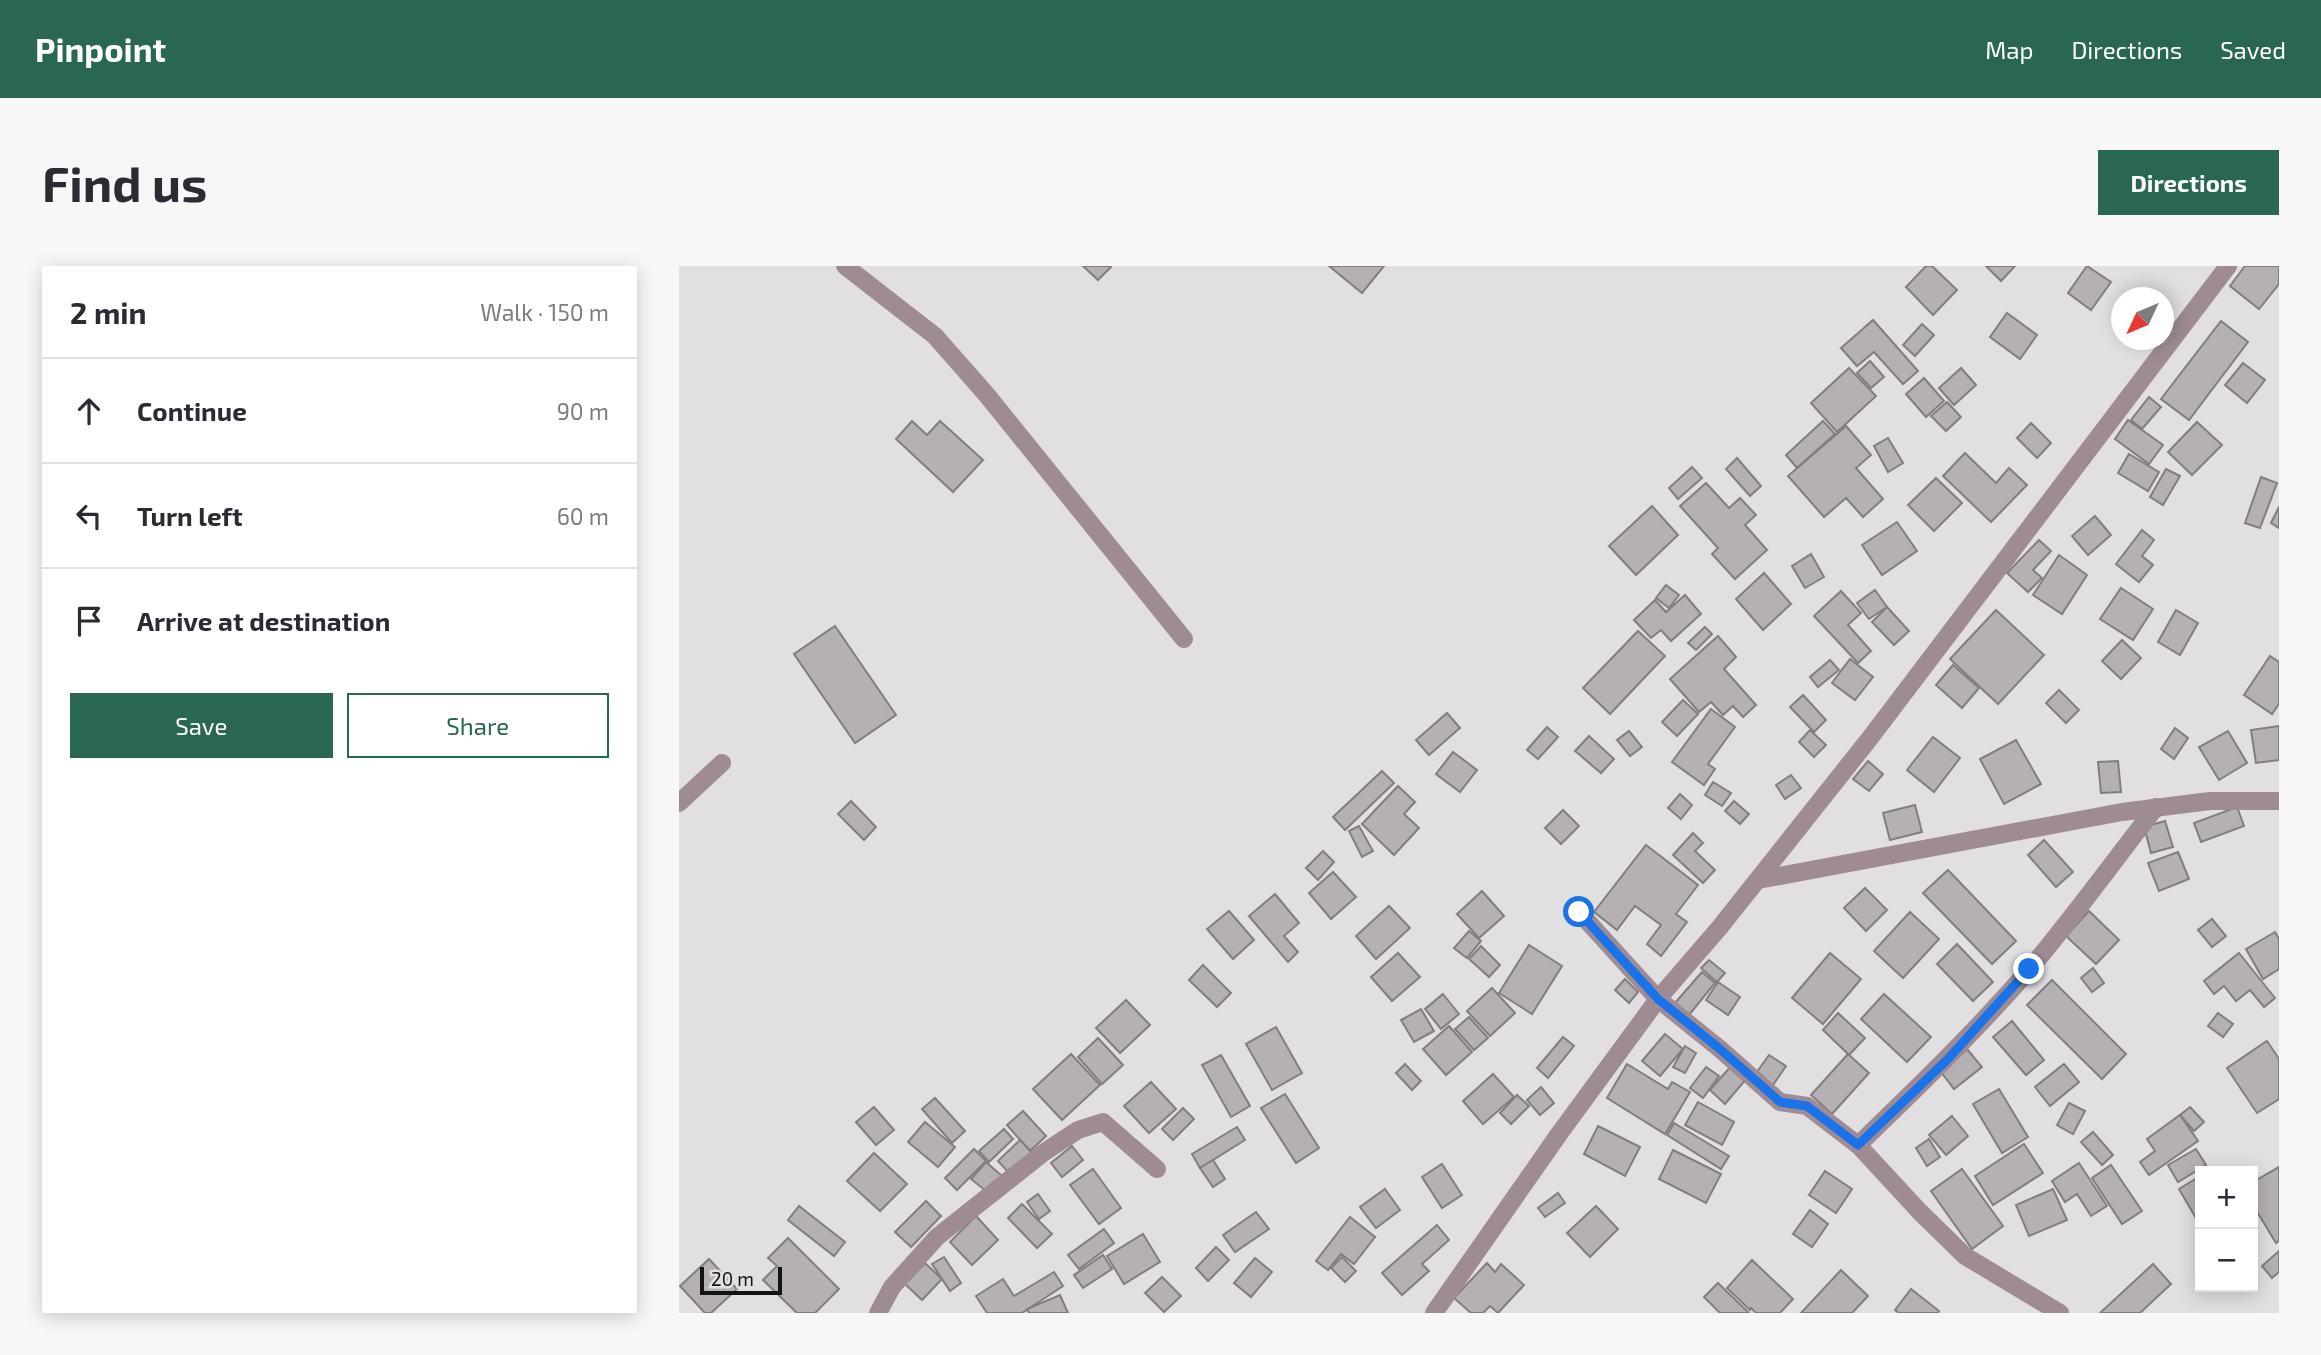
<!DOCTYPE html>
<meta charset="utf-8">
<style>
:root{--surface:#fff;--page:#f7f7f7;--text:#2b2b33;--muted:#7c7c81;--line:#e1e1e2;--accent:#2a6752}
body{margin:0;font-family:"Exo 2",sans-serif;background:var(--page);color:var(--text)}
.controls{position:absolute;right:21px;bottom:21px;display:grid;overflow:hidden;border-radius:0px;box-shadow:0 4px 18px #0003}
.controls button{width:63px;height:63px;display:grid;place-items:center;padding:0;border:0;border-bottom:2px solid var(--line);background:var(--surface);color:var(--text);font:35px sans-serif}
.compass{position:absolute;left:1432px;top:21px;width:63px;height:63px;border-radius:50%;background:var(--surface);box-shadow:0 4px 18px #0003;rotate:226deg}
.scale{position:absolute;left:21px;bottom:18px;width:82px;box-sizing:border-box;padding-left:7px;border:4px solid #141313;border-top:0;font-size:19px;line-height:24px;white-space:nowrap;color:#141313;-webkit-text-stroke:5px #e2dfe0;paint-order:stroke}
.stop{position:absolute;width:21px;height:21px;margin:-16px;border:5px solid #1a73e8;border-radius:50%;background:#fff}
.stop.end{background:#1a73e8;border-color:#fff;box-shadow:0 2px 7px #0008}
.list{margin:0;padding:0;list-style:none}
h2{display:flex;justify-content:space-between;align-items:center;height:91px;margin:0;padding:0 28px;font-size:30px}
h2 small{font-size:23px;font-weight:400;color:var(--muted)}
.list li{display:grid;grid-template-columns:46px 1fr auto;gap:21px;align-items:center;box-sizing:border-box;height:105px;padding:0 28px;border-top:2px solid var(--line)}
.list b{display:block;font-size:26px;white-space:nowrap}
.list em{font-size:23px;font-style:normal;color:var(--muted)}
.actions{display:flex;gap:14px;padding:21px 28px}
.actions a{flex:1;padding:16px 0;border:2px solid var(--accent);border-radius:0px;text-align:center;font-size:24px;color:var(--accent)}
.actions .main{background:var(--accent);color:#fff}
.icon{flex:none;width:38px;height:38px;fill:none;stroke:currentColor;stroke-width:2;stroke-linecap:round;stroke-linejoin:round}
.map{position:relative;flex:none;width:1600px;height:1047px;overflow:hidden;border-radius:0px}
header{display:flex;align-items:center;gap:42px;box-sizing:border-box;height:98px;padding:0 35px;background:var(--accent);color:#fff}
header strong{font-size:33px}
nav{display:flex;gap:38px;margin-inline-start:auto;font-size:24px}
.intro{display:flex;align-items:center;justify-content:space-between;box-sizing:border-box;height:168px;padding:0 42px}
h1{margin:0;font-size:49px}
.button{padding:18px 32px;border-radius:0px;background:var(--accent);color:#fff;font-size:24px;font-weight:700}
main{display:flex;gap:42px;padding:0 42px}
aside{flex:1;background:var(--surface);border-radius:0px;box-shadow:0 4px 18px #0003}
.map>svg:first-child{display:block}
.building{fill:#b5b1b3;stroke:#827e80;stroke-width:2}
.lines{fill:none;stroke-linecap:round;stroke-linejoin:round}
.minor{stroke:#9e8b94;stroke-width:18}
.route{stroke:#1a73e8;stroke-width:9}
</style>
<header>
<strong>Pinpoint</strong>
<nav><a>Map</a><a>Directions</a><a>Saved</a></nav>
</header>
<div class="intro"><h1>Find us</h1><a class="button">Directions</a></div>
<main>
<aside>
<h2>2 min<small>Walk · 150 m</small></h2>
<ul class="list">
<li><svg class="icon" aria-label="ahead" viewBox="0 0 24 24"><path d="M12 20V5M6 11l6-6 6 6"/></svg><div><b>Continue</b></div><em>90 m</em></li>
<li><svg class="icon" aria-label="left" viewBox="0 0 24 24"><path d="M17 20v-9H6M10 6l-5 5 5 5"/></svg><div><b>Turn left</b></div><em>60 m</em></li>
<li><svg class="icon" aria-label="arrive" viewBox="0 0 24 24"><path d="M6 21V4h12l-3 4 3 4H6"/></svg><div><b>Arrive at destination</b></div></li>
</ul>
<div class="actions"><a class="main">Save</a><a>Share</a></div>
</aside>
<div class="map">
<svg width="1600" height="1047" viewBox="0 0 1600 1047">
<rect width="100%" height="100%" fill="#e2dfe0"/>
<g class="building">
<polygon points="404,0 431,0 432,1 419,14"/>
<polygon points="650,0 705,0 683,27"/>
<polygon points="1247,0 1253,0 1278,24 1254,49 1227,21"/>
<polygon points="1307,0 1336,0 1322,15"/>
<polygon points="1408,0 1432,16 1412,44 1389,27"/>
<polygon points="1566,0 1600,0 1600,18 1580,43 1551,20"/>
<polygon points="1328,47 1358,69 1341,93 1311,71"/>
<polygon points="1194,54 1239,105 1224,118 1195,86 1178,100 1162,82"/>
<polygon points="1542,55 1569,76 1510,154 1482,133"/>
<polygon points="1243,58 1255,69 1236,90 1224,79"/>
<polygon points="1191,95 1205,111 1192,122 1178,107"/>
<polygon points="1564,97 1586,114 1568,137 1546,119"/>
<polygon points="1170,102 1197,130 1158,166 1132,137"/>
<polygon points="1282,102 1297,119 1275,139 1260,122"/>
<polygon points="1245,112 1265,135 1247,151 1227,128"/>
<polygon points="1470,131 1482,141 1463,163 1452,154"/>
<polygon points="1268,136 1282,151 1267,165 1252,150"/>
<polygon points="1449,154 1484,179 1470,198 1436,173"/>
<polygon points="233,155 248,169 261,155 304,194 274,226 217,173"/>
<polygon points="1144,155 1156,168 1118,202 1107,189"/>
<polygon points="1518,156 1543,179 1513,209 1489,186"/>
<polygon points="1352,157 1372,177 1358,192 1338,172"/>
<polygon points="1167,160 1192,189 1177,202 1204,233 1184,251 1167,232 1145,251 1109,210"/>
<polygon points="1209,172 1224,197 1209,206 1195,180"/>
<polygon points="1286,187 1317,217 1330,202 1348,219 1312,256 1264,210"/>
<polygon points="1450,188 1480,206 1469,225 1439,207"/>
<polygon points="1058,192 1082,220 1071,230 1047,203"/>
<polygon points="1013,201 1023,212 999,233 990,222"/>
<polygon points="1487,203 1501,210 1484,239 1471,231"/>
<polygon points="1582,211 1598,217 1581,262 1566,257"/>
<polygon points="1257,212 1283,237 1255,265 1229,239"/>
<polygon points="1027,217 1050,242 1061,232 1077,249 1066,259 1088,284 1056,313 1033,288 1039,282 1001,240"/>
<polygon points="973,240 999,269 957,309 930,280"/>
<polygon points="1600,241 1600,262 1592,257"/>
<polygon points="1416,250 1432,269 1409,289 1393,270"/>
<polygon points="1218,256 1238,285 1203,309 1183,279"/>
<polygon points="1463,264 1475,274 1463,290 1474,299 1460,316 1437,298"/>
<polygon points="1360,274 1372,285 1354,304 1363,312 1349,326 1328,307"/>
<polygon points="1132,288 1145,311 1126,322 1113,300"/>
<polygon points="1380,289 1408,309 1383,348 1354,329"/>
<polygon points="1085,307 1112,338 1084,364 1057,333"/>
<polygon points="987,319 1000,329 990,342 977,332"/>
<polygon points="1442,322 1474,343 1454,374 1421,353"/>
<polygon points="1196,324 1208,341 1190,353 1178,337"/>
<polygon points="1162,325 1182,347 1169,359 1192,385 1179,397 1135,350"/>
<polygon points="1006,329 1022,348 992,375 982,364 972,372 955,354 976,334 987,346"/>
<polygon points="1208,341 1230,365 1215,379 1193,356"/>
<polygon points="1317,344 1365,389 1319,438 1271,393"/>
<polygon points="1497,344 1519,357 1501,389 1479,376"/>
<polygon points="156,360 217,449 176,477 115,388"/>
<polygon points="1026,361 1033,368 1017,384 1009,377"/>
<polygon points="959,365 986,390 931,448 904,422"/>
<polygon points="1039,370 1057,391 1045,403 1077,439 1064,451 1054,440 1044,449 1032,436 1020,446 991,413"/>
<polygon points="1443,374 1462,392 1442,413 1423,395"/>
<polygon points="1591,390 1600,396 1600,438 1593,448 1565,429"/>
<polygon points="1171,393 1194,411 1176,434 1153,417"/>
<polygon points="1151,394 1160,404 1139,421 1131,411"/>
<polygon points="1274,399 1300,422 1283,442 1257,419"/>
<polygon points="1380,424 1400,444 1387,457 1367,437"/>
<polygon points="1124,429 1147,454 1135,466 1111,441"/>
<polygon points="1004,434 1019,448 998,470 983,456"/>
<polygon points="1032,443 1056,461 1029,498 1036,503 1025,519 993,496"/>
<polygon points="768,447 781,462 750,489 737,474"/>
<polygon points="1600,460 1600,494 1577,497 1572,464"/>
<polygon points="868,461 879,471 859,493 848,484"/>
<polygon points="1496,462 1509,472 1495,493 1482,483"/>
<polygon points="1131,464 1147,479 1135,491 1120,476"/>
<polygon points="950,465 963,481 951,490 938,474"/>
<polygon points="1549,465 1568,497 1540,514 1520,481"/>
<polygon points="910,470 935,493 922,507 896,485"/>
<polygon points="1254,471 1281,492 1255,526 1228,504"/>
<polygon points="1337,474 1362,518 1325,538 1301,493"/>
<polygon points="774,486 798,504 781,526 757,508"/>
<polygon points="1189,495 1204,508 1190,525 1174,513"/>
<polygon points="1439,495 1442,526 1422,527 1419,496"/>
<polygon points="703,505 715,517 666,564 654,551"/>
<polygon points="1112,509 1122,522 1106,533 1097,519"/>
<polygon points="1034,516 1052,527 1043,540 1026,529"/>
<polygon points="719,520 736,536 725,548 740,562 715,589 683,558"/>
<polygon points="1001,528 1013,539 1002,553 989,542"/>
<polygon points="172,535 197,561 185,574 159,548"/>
<polygon points="1055,535 1070,548 1061,558 1046,545"/>
<polygon points="1236,539 1243,566 1211,574 1204,547"/>
<polygon points="1558,541 1565,560 1522,576 1515,557"/>
<polygon points="884,544 900,560 882,578 866,562"/>
<polygon points="1486,555 1494,581 1472,587 1465,561"/>
<polygon points="680,560 694,585 683,591 670,565"/>
<polygon points="1014,567 1024,577 1016,585 1036,604 1024,617 994,589"/>
<polygon points="1365,574 1394,606 1377,621 1349,589"/>
<polygon points="967,579 1019,619 997,648 1008,656 982,690 968,678 982,659 956,640 938,664 915,646"/>
<polygon points="644,585 655,596 639,614 627,602"/>
<polygon points="1499,586 1510,613 1480,625 1469,597"/>
<polygon points="1269,604 1337,675 1313,698 1244,627"/>
<polygon points="654,606 677,631 652,653 630,627"/>
<polygon points="1186,622 1208,644 1187,665 1165,642"/>
<polygon points="803,625 825,650 800,672 778,648"/>
<polygon points="596,628 620,657 605,670 619,686 609,696 570,650"/>
<polygon points="710,640 731,662 697,693 677,670"/>
<polygon points="550,645 575,674 554,693 528,663"/>
<polygon points="1410,645 1440,674 1417,698 1387,670"/>
<polygon points="1231,646 1260,673 1224,712 1195,685"/>
<polygon points="1533,653 1547,670 1533,681 1519,664"/>
<polygon points="790,665 802,675 788,692 775,682"/>
<polygon points="1596,666 1600,673 1600,703 1584,713 1567,683"/>
<polygon points="1278,678 1314,716 1294,735 1258,698"/>
<polygon points="850,679 883,700 853,748 820,727"/>
<polygon points="802,680 821,699 810,711 790,693"/>
<polygon points="719,687 741,711 713,735 692,711"/>
<polygon points="1151,687 1182,713 1144,758 1113,732"/>
<polygon points="1560,687 1596,732 1585,741 1571,724 1557,735 1545,720 1535,728 1525,715"/>
<polygon points="1030,694 1046,707 1038,716 1022,702"/>
<polygon points="524,699 552,727 538,741 510,714"/>
<polygon points="1414,702 1425,717 1413,726 1402,712"/>
<polygon points="1023,706 1036,717 1010,749 996,737"/>
<polygon points="946,713 959,726 950,737 936,724"/>
<polygon points="1373,714 1447,788 1423,813 1348,739"/>
<polygon points="1039,716 1061,731 1049,749 1027,734"/>
<polygon points="813,722 836,747 811,770 788,745"/>
<polygon points="764,728 780,748 762,763 746,743"/>
<polygon points="1205,728 1252,771 1228,796 1182,753"/>
<polygon points="447,734 471,759 441,787 417,762"/>
<polygon points="742,743 755,765 735,776 722,754"/>
<polygon points="1159,747 1186,772 1170,789 1144,764"/>
<polygon points="1539,747 1554,758 1544,771 1529,760"/>
<polygon points="790,751 809,772 795,784 776,763"/>
<polygon points="1333,755 1365,794 1347,809 1314,771"/>
<polygon points="770,760 793,786 767,809 744,783"/>
<polygon points="597,761 623,807 593,824 567,778"/>
<polygon points="986,768 1004,783 981,810 963,795"/>
<polygon points="884,771 895,780 869,812 858,802"/>
<polygon points="419,772 444,799 423,818 399,791"/>
<polygon points="1588,775 1600,793 1600,833 1578,847 1548,802"/>
<polygon points="1006,780 1017,787 1006,807 994,801"/>
<polygon points="1288,783 1303,801 1275,823 1262,806"/>
<polygon points="392,788 421,819 383,854 354,823"/>
<polygon points="1169,788 1190,807 1153,848 1132,829"/>
<polygon points="542,789 571,840 552,851 523,799"/>
<polygon points="1090,789 1107,800 1092,822 1075,810"/>
<polygon points="726,798 742,815 733,824 717,807"/>
<polygon points="948,798 989,823 993,816 1011,826 986,868 928,832"/>
<polygon points="1385,798 1400,816 1371,840 1356,821"/>
<polygon points="1053,799 1068,812 1046,838 1031,824"/>
<polygon points="1027,801 1040,810 1024,832 1011,822"/>
<polygon points="814,808 835,831 804,858 784,835"/>
<polygon points="472,816 497,843 470,867 445,840"/>
<polygon points="862,821 875,837 861,849 848,834"/>
<polygon points="1320,823 1349,871 1323,887 1294,838"/>
<polygon points="606,828 640,882 617,897 582,842"/>
<polygon points="838,829 850,840 832,858 821,847"/>
<polygon points="256,832 286,865 273,877 243,843"/>
<polygon points="1019,836 1055,856 1043,879 1006,859"/>
<polygon points="1390,837 1406,845 1394,868 1378,859"/>
<polygon points="195,841 215,864 197,879 177,856"/>
<polygon points="1511,841 1525,856 1515,865 1501,849"/>
<polygon points="504,842 515,853 494,874 483,863"/>
<polygon points="344,845 367,870 351,885 328,859"/>
<polygon points="1501,849 1519,875 1470,909 1461,896 1476,885 1468,873"/>
<polygon points="1273,850 1289,870 1267,889 1250,869"/>
<polygon points="246,856 276,881 259,901 229,876"/>
<polygon points="995,857 1050,890 1042,903 988,869"/>
<polygon points="919,860 961,881 946,910 905,888"/>
<polygon points="558,861 566,874 521,902 513,888"/>
<polygon points="325,863 334,873 310,896 300,885"/>
<polygon points="1414,866 1434,889 1423,899 1402,876"/>
<polygon points="1250,873 1261,891 1248,900 1237,882"/>
<polygon points="341,874 355,889 333,910 319,895"/>
<polygon points="1345,878 1364,907 1314,939 1296,910"/>
<polygon points="393,880 404,894 383,911 372,897"/>
<polygon points="295,883 307,895 278,924 266,912"/>
<polygon points="1517,883 1527,899 1499,916 1489,899"/>
<polygon points="994,884 1042,908 1027,937 980,913"/>
<polygon points="195,887 228,918 201,945 168,915"/>
<polygon points="534,894 546,913 534,921 521,902"/>
<polygon points="307,896 323,910 308,926 292,913"/>
<polygon points="1400,897 1428,940 1412,950 1398,928 1386,936 1373,915"/>
<polygon points="763,898 783,929 763,942 743,911"/>
<polygon points="1432,899 1463,945 1443,958 1413,912"/>
<polygon points="1600,901 1600,975 1597,977 1574,939 1574,916"/>
<polygon points="414,903 442,942 420,958 391,919"/>
<polygon points="1283,903 1324,960 1293,983 1252,925"/>
<polygon points="1146,905 1173,923 1157,947 1130,929"/>
<polygon points="1521,910 1521,959 1500,923"/>
<polygon points="706,923 721,944 697,962 681,941"/>
<polygon points="1374,923 1388,954 1350,970 1337,939"/>
<polygon points="879,927 886,937 866,951 859,942"/>
<polygon points="359,928 371,945 360,953 348,936"/>
<polygon points="247,935 262,950 232,981 216,966"/>
<polygon points="343,938 373,968 358,982 329,952"/>
<polygon points="120,940 166,976 155,990 109,954"/>
<polygon points="917,940 939,963 911,991 888,967"/>
<polygon points="1131,944 1149,958 1133,981 1114,968"/>
<polygon points="577,946 590,963 556,986 544,969"/>
<polygon points="297,950 319,974 293,999 271,976"/>
<polygon points="671,951 696,971 675,998 662,988 649,1004 637,995"/>
<polygon points="758,959 770,974 743,998 750,1005 723,1029 703,1007"/>
<polygon points="425,963 435,977 400,1003 389,989"/>
<polygon points="464,968 481,996 445,1018 428,990"/>
<polygon points="109,972 160,1023 136,1047 118,1047 84,1014 98,1000 89,992"/>
<polygon points="537,981 550,994 529,1015 517,1002"/>
<polygon points="1600,985 1600,1006 1593,1012 1583,1000"/>
<polygon points="424,989 433,1003 404,1022 395,1009"/>
<polygon points="265,991 282,1017 271,1025 253,998"/>
<polygon points="663,991 677,1005 666,1016 652,1002"/>
<polygon points="576,992 593,1006 572,1031 555,1017"/>
<polygon points="30,993 58,1023 32,1047 26,1047 1,1020"/>
<polygon points="1073,994 1114,1033 1101,1047 1077,1047 1072,1042 1071,1044 1048,1022"/>
<polygon points="246,997 263,1013 243,1034 226,1018"/>
<polygon points="808,997 816,1006 822,998 845,1019 819,1047 811,1040 804,1047 792,1047 775,1032"/>
<polygon points="1474,998 1492,1018 1461,1047 1421,1047"/>
<polygon points="1162,1004 1189,1030 1173,1047 1122,1047"/>
<polygon points="375,1006 384,1020 343,1047 308,1047 297,1030 324,1013 335,1030"/>
<polygon points="483,1011 502,1030 485,1046 466,1027"/>
<polygon points="1039,1017 1070,1047 1041,1047 1025,1031"/>
<polygon points="1232,1023 1260,1045 1259,1047 1220,1047 1216,1044"/>
<polygon points="381,1029 389,1047 350,1047 348,1043"/>
</g>
<g class="lines">
<g class="minor">
<polyline points="166,0 256,70 307,128 505,373"/>
<polyline points="0,537 43,497"/>
<polyline points="1079,614 1443,546 1531,535 1600,535"/>
<polyline points="900,646 979,733 1041,783 1101,836 1128,840 1179,879 1241,946 1286,990 1381,1047"/>
<path d="M1179,879C1237,823 1295,767 1348,706C1393,653 1434,596 1477,541"/>
<polyline points="199,1047 213,1021 258,971 364,887 399,864 424,856 478,903"/>
<polyline points="755,1047 880,868 979,733 1041,661 1191,472 1549,0"/>
</g>
</g>
<g class="lines">
<polyline class="route" points="900,646 979,733 1041,783 1101,836 1128,840 1179,879 1269,793 1350,703"/>
</g>
</svg>
<div class="controls">
<button>+</button>
<button>−</button>
</div>
<svg class="compass" viewBox="-18 -18 36 36"><path d="M0-13l5 13h-10z" fill="#e53935"/><path d="M0 13l5-13h-10z" fill="#7c7c81"/></svg>
<div class="scale">20 m</div>
<div class="stop" style="left:900px;top:646px"></div>
<div class="stop end" style="left:1350px;top:703px"></div>
</div>
</main>
